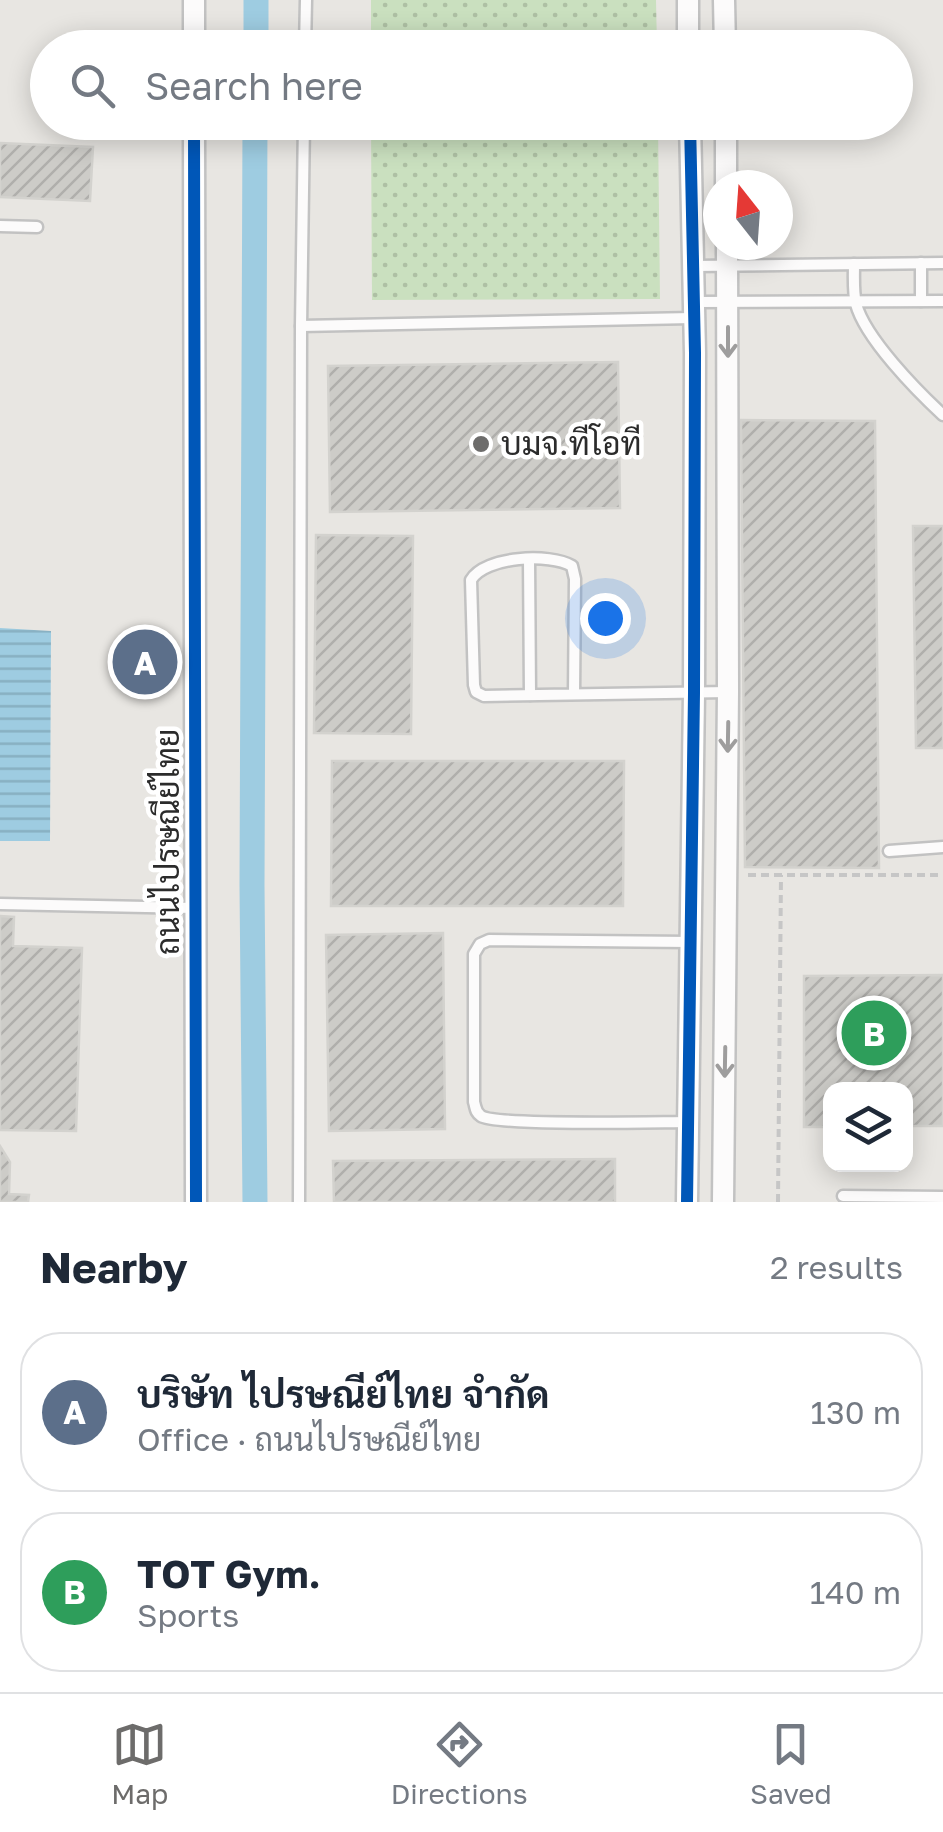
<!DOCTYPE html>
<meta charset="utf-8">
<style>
:root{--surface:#fff;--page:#f2f2f3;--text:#1f2937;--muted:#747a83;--line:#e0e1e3;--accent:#6d6c6b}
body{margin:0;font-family:"Golos Text",Sarabun,sans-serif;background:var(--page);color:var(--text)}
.controls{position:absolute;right:30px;bottom:30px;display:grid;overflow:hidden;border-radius:20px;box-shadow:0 5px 25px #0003}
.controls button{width:90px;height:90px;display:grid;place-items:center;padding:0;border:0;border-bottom:2px solid var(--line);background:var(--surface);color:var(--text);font:50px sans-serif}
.compass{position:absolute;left:703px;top:170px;width:90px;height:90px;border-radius:50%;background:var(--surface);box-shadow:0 5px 25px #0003;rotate:343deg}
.you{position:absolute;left:605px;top:618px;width:35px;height:35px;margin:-25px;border:8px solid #fff;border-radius:50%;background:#1a73e8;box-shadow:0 0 0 15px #1a73e833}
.badge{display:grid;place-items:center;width:65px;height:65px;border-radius:50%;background:var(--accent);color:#fff;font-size:32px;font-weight:700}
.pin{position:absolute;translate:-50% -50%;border:5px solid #fff;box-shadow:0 2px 10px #0006}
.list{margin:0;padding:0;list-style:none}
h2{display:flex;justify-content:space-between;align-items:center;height:130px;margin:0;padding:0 40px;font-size:42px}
h2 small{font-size:32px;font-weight:400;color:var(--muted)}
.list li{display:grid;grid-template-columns:65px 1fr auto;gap:30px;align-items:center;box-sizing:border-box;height:160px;margin:0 20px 20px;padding:0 20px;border:2px solid var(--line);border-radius:40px}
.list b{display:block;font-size:38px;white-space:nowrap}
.list p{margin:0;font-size:32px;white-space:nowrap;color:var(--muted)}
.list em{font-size:32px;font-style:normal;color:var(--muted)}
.icon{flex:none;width:55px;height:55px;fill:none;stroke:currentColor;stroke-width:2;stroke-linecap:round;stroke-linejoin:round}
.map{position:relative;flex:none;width:943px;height:1202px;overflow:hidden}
.search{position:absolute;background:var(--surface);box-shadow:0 5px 25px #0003;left:30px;right:30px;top:30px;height:110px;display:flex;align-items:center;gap:25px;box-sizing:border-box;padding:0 35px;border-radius:55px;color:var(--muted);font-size:38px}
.sheet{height:490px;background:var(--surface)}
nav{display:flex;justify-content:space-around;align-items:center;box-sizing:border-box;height:140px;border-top:2px solid var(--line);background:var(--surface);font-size:28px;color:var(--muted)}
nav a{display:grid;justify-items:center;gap:5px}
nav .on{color:var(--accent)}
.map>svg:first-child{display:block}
.grass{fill:url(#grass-dots)}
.water{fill:url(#water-rules)}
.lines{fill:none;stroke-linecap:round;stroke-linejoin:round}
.canal{stroke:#9ecce1;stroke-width:25}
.building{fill:url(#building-hatch);stroke:#d3d2ce;stroke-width:2.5}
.lane-casing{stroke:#c2c2c2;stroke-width:15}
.street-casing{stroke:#c2c2c2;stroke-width:25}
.path{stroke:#c6c6c6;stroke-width:4;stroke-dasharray:8 5;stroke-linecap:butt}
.lane{stroke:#fcfbfb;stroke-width:10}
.street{stroke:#fcfbfb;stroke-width:20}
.cycleway-casing{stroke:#fff;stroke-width:19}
.cycleway{stroke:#0057b8;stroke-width:12}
.oneway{stroke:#9e9d9d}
.poi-dot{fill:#6d6c6b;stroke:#fff;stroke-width:4}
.labels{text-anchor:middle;stroke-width:9;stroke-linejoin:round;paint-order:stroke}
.poi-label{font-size:32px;fill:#2b2b2b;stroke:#fff;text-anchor:start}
.street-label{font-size:32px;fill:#2b2b2b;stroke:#fff}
</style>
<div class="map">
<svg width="943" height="1202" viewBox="0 0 943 1202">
<defs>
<pattern id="grass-dots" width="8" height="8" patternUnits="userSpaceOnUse" patternTransform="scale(2.5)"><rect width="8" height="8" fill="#cae0bf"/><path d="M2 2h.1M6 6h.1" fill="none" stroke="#aec0a4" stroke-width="1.8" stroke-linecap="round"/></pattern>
<pattern id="water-rules" width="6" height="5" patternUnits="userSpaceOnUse" patternTransform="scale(2.5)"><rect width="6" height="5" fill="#9ecce1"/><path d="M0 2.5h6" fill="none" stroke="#88afc1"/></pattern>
<pattern id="building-hatch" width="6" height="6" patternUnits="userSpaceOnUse" patternTransform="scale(2.5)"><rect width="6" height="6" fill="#cdccc8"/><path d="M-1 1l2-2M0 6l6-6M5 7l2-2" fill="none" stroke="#b0afac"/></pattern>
</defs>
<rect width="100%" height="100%" fill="#e8e6e2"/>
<g class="grass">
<polygon points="371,0 656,0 657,47 371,47"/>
<polygon points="371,123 658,123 660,299 372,300"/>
</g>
<polygon class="water" points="0,628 51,631 50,841 0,841"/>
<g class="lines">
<g class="canal">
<polyline points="256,48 256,0"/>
<polyline points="255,1202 252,885 255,122"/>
</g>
</g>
<g class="building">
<polygon points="0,143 93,147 90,201 0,197"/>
<polygon points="618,362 620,508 330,512 328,366"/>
<polygon points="741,420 875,421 879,868 745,867"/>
<polygon points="913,526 943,526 943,748 916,748"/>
<polygon points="316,535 413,536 411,734 314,733"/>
<polygon points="332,761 624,761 623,906 331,906"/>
<polygon points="0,916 14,917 13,946 82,948 76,1131 0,1130"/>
<polygon points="443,933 445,1129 329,1131 326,935"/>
<polygon points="943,975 943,1126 906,1126 906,1090 830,1090 830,1127 804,1127 804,976"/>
<polygon points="0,1146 10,1162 9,1194 29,1195 28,1202 0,1202"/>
<polygon points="615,1159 615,1202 334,1202 333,1161"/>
</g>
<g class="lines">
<defs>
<g id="lane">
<polyline points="305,48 306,0"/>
<polyline points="0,226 37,227"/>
<path d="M854,264C854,277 853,292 856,304C865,338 917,391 943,415"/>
<polyline points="694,266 943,263"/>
<polyline points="921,301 921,263"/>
<polyline points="694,302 943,301"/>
<polyline points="301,326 692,318"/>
<polyline points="529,559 530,695"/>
<path d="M574,694L575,579L572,566C550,553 485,556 471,580L474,685L476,692L484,696L728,692"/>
<polyline points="889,851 943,847"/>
<polyline points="0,904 195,908"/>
<path d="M688,1122C658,1122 496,1126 481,1116C475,1112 476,1108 474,1102V954L480,944L489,940L690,942"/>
<polyline points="843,1196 943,1197"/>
<polyline points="299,1202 301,326 304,122"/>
</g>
<g id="street">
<polyline points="194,0 194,48"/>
<polyline points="688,0 688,48"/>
<polyline points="724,0 725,48"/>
<polyline points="194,122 196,1202"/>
<polyline points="726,122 726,185"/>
<polyline points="687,1202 694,693 695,353 690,122"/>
<polyline points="723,1202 728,692 727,245"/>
</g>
</defs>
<use href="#lane" class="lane-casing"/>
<use href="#street" class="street-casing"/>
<g class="path">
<polyline points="748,875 943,875"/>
<polyline points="778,1202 781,875"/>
</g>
<use href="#lane" class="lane"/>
<use href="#street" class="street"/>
<defs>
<g id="cycleway">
<polyline points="194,122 196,1202"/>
<polyline points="687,1202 694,693 695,353 690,122"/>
</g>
</defs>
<use href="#cycleway" class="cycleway-casing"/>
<use href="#cycleway" class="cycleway"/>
</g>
<defs><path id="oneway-shaft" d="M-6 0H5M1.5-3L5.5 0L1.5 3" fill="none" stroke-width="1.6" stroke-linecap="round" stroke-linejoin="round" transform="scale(2.5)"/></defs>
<g class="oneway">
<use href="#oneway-shaft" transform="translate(728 342) rotate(90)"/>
<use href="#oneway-shaft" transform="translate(728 737) rotate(91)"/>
<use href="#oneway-shaft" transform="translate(725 1062) rotate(91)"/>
</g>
<circle class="poi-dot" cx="481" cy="444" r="10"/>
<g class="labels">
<g class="poi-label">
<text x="501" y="455">บมจ.ทีโอที</text>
</g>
<g class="street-label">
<text transform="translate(168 842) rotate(-90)" y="11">ถนนไปรษณีย์ไทย</text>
</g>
</g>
</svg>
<div class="controls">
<button><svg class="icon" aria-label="layers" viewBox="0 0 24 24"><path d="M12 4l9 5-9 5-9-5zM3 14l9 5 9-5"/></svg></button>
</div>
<svg class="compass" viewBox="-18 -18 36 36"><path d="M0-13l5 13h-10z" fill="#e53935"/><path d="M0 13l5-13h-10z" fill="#747a83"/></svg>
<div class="you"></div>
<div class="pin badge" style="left:145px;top:662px;background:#5c6f8a">A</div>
<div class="pin badge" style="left:874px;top:1033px;background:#2e9e5b">B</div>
<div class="search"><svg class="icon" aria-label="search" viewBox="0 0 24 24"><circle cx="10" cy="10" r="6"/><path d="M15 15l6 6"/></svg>Search here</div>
</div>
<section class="sheet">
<h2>Nearby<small>2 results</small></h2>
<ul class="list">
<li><span class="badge" style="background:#5c6f8a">A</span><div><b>บริษัท ไปรษณีย์ไทย จำกัด</b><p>Office · ถนนไปรษณีย์ไทย</p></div><em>130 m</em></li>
<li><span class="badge" style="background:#2e9e5b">B</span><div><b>TOT Gym.</b><p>Sports</p></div><em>140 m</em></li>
</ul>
</section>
<nav>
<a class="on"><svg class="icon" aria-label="map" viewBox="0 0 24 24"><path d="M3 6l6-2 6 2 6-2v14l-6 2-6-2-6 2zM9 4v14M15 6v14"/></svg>Map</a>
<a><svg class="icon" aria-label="directions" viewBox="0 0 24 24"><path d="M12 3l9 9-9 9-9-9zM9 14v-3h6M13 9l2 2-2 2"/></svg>Directions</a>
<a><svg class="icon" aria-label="saved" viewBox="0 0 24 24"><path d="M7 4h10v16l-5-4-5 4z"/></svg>Saved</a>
</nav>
